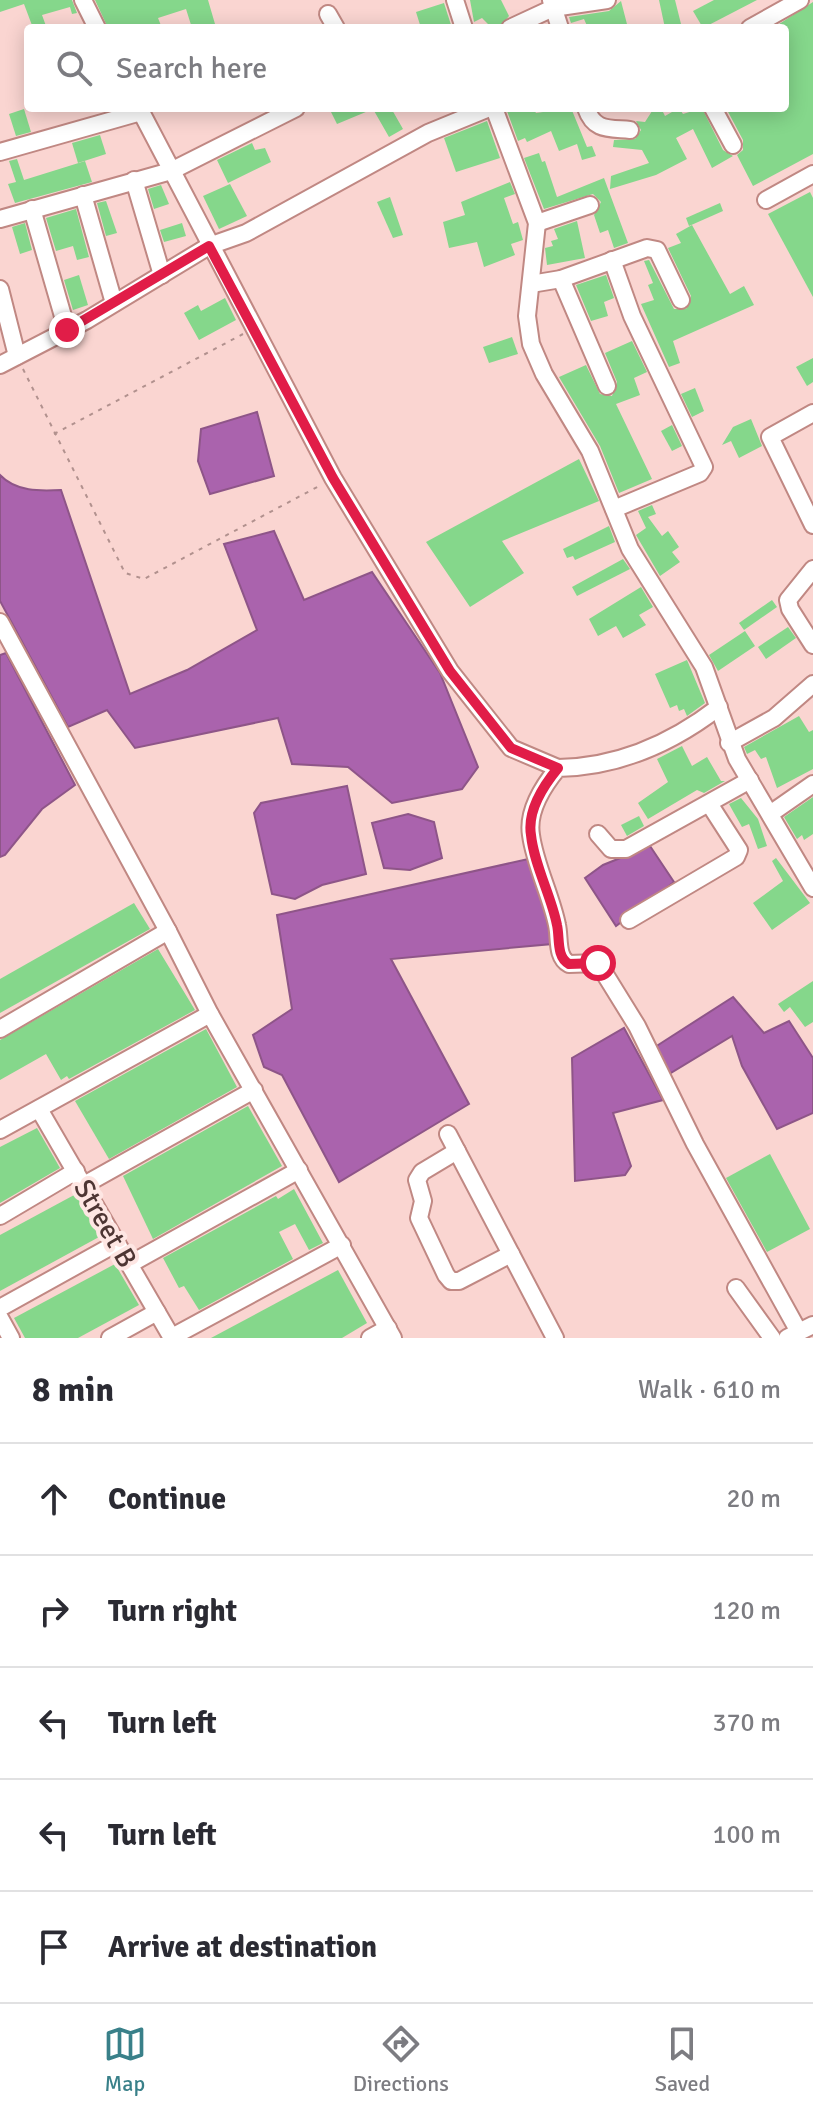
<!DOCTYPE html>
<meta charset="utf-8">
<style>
:root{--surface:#fff;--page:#f2f2f3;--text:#2b2b33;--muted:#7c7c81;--line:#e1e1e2;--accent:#398089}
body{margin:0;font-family:Signika,sans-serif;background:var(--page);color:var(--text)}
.stop{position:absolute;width:24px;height:24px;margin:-18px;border:6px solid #e11d48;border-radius:50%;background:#fff}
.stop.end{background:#e11d48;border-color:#fff;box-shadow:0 2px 8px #0008}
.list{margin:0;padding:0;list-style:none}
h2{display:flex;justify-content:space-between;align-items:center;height:104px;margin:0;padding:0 32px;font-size:34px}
h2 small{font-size:26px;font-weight:400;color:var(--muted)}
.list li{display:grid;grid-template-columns:52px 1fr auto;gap:24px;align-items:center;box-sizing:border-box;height:112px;padding:0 32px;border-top:2px solid var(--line)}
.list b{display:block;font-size:30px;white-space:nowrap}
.list em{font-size:26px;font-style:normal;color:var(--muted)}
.icon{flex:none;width:44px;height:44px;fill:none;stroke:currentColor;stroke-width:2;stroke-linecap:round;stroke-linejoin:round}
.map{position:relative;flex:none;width:813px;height:1338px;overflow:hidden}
.search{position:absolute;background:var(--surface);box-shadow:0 4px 20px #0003;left:24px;right:24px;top:24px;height:88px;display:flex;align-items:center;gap:20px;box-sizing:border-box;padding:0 28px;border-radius:8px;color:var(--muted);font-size:30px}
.sheet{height:664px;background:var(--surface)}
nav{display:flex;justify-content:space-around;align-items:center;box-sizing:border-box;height:112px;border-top:2px solid var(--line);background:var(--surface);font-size:22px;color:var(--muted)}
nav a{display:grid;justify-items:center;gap:4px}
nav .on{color:var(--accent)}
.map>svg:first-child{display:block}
.water{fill:#aa63ad;stroke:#8e5588;stroke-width:2}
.building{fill:#85d78b}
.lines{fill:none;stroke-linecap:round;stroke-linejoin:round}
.minor-casing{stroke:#c08883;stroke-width:20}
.path{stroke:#b1918e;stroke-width:2;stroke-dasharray:4 6;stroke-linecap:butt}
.minor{stroke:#fff;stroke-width:16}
.route{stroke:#e11d48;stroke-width:10}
.labels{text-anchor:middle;stroke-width:8;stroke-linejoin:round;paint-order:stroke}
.street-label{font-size:28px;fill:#4d3533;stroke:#fee6e3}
</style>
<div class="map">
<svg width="813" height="1338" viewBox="0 0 813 1338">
<rect width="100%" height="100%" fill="#fad5d1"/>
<g class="water">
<polygon points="257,412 274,476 210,494 198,461 201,429"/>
<path d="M0,475C16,492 40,491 61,490L130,694L187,670L257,630L224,544L274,531L304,600L372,572L440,673L478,767L462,789L392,803L348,767L292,764L278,718L135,748L107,710L68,727L0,601Z"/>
<polygon points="6,653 75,785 42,809 5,855 0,857 0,655"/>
<polygon points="347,786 366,874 322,885 295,899 272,894 254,813 261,803"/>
<polygon points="408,814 434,822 442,858 410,870 384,868 372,823"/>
<polygon points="650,846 674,882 616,926 585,878 603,865"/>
<polygon points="533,858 552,944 391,959 469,1104 339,1182 282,1075 264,1067 253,1035 292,1009 277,915"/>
<polygon points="733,997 764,1033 789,1021 813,1058 813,1113 777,1129 742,1066 732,1036 669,1074 655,1047"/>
<polygon points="624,1028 663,1100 613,1113 631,1166 625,1175 575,1181 572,1058"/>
</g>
<g class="building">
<polygon points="0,0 72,0 77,13 72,14 70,7 42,15 46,26 33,28 24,4 0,12"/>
<polygon points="95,0 208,0 215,24 192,28 186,9 158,18 162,28 108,28"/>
<polygon points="470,0 501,0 509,16 499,28 492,28 482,18 474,22"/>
<polygon points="659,0 675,0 682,28 665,28"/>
<polygon points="714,0 757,0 703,28 693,11"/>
<polygon points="621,1 628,28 588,28 584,19 571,23 569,17 609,11"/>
<polygon points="813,2 813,154 753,186 737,155 743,150 743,140 726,108 785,108 785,28 773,28"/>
<polygon points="444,3 452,28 421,28 416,12"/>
<polygon points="329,108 391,108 403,129 389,137 373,109 337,124"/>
<polygon points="514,108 533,108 536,113 571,108 587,147 592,146 596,156 582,160 577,144 559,151 551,131 527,142 525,138 518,141 507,111"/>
<polygon points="654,108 661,108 665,116 679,108 683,114 702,108 723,150 733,156 712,168 693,129 676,138 687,159 656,175 610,189 611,176 649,163 642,150 613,147 614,140 635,139 641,130 636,121 645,122"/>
<polygon points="24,109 31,132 16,136 9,114"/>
<polygon points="487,121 500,158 456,172 444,138"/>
<polygon points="100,135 106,154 78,163 72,143"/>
<polygon points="252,143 255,150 265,148 271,162 228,183 217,160"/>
<polygon points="539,153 542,162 545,161 557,197 604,178 628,243 614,248 608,230 600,233 594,215 601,202 593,194 544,209 524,158"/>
<polygon points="17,159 24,180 85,161 92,182 15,203 8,184 16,182 9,161"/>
<polygon points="510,182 515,194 504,198 513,224 518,222 523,240 511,244 515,255 484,267 477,242 449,248 443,222 465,215 461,202"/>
<polygon points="230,184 247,216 219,229 203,196"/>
<polygon points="161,185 169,204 154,209 148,189"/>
<polygon points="810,192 813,198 813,297 768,214"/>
<polygon points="390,197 403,235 393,238 377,202"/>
<polygon points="106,201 117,233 106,236 97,203"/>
<polygon points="720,203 723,211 689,226 686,218"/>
<polygon points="76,209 89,257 77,260 73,246 56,251 46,218"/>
<polygon points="577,221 585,258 547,265 545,248 553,246 551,241 558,239 554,229"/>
<polygon points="25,223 32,250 20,254 12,227"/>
<polygon points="182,223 186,236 164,242 160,230"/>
<polygon points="692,225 730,294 744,286 754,305 673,341 680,363 669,367 641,304 654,300 648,285 653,283 644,261 649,260 674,309 686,309 691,296 668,248 681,243 676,234"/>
<polygon points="79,275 88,305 73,310 64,280"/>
<polygon points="606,275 614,298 604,302 608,316 591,321 576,285"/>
<polygon points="225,298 236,320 199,340 184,313 198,305 201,311"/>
<polygon points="512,337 518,354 489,363 483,347"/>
<polygon points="632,341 647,372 634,378 640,395 616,404 652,479 619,493 600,446 559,377 586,365 600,394 612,396 617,382 605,353"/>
<polygon points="813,358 813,382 807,386 796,367"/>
<polygon points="695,388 704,411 692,417 681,394"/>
<polygon points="751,419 762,446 739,458 731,441 722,445 733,427"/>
<polygon points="672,425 682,446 672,451 661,431"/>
<polygon points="579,459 599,501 502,541 524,573 470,607 426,542"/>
<polygon points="652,505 656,514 648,517 662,536 668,531 679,547 672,552 680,562 660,576 636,535 646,528 638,511"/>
<polygon points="609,526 615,542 575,560 573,556 567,558 563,549"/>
<polygon points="623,559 630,569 577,596 572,587"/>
<polygon points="641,587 653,607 639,615 646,625 623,638 616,626 598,636 589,619"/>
<polygon points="772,600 777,607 744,630 739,623"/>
<polygon points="788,627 796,638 766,659 758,647"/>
<polygon points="745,631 755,646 718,671 709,655"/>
<polygon points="687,660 705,703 687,716 684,709 679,711 677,705 670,708 655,674"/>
<polygon points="799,716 809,732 813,730 813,769 777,788 766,757 761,759 755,750 747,754 744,747"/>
<polygon points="682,746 692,766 707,757 721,781 725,781 704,793 697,790 648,819 638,803 668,782 657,759"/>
<polygon points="813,797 813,834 804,840 802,835 797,839 784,817"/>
<polygon points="741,798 758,819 767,846 758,849 749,824 742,827 734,813 729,804"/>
<polygon points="639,816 644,826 627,836 621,825"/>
<polygon points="776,858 810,903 772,930 753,903 783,881 772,861"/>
<polygon points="134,903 150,929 0,1013 0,979"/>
<polygon points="158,949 195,1010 69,1079 67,1076 61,1080 46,1054 0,1080 0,1040"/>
<polygon points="813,981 813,1022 805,1027 790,1007 784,1012 778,1004"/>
<polygon points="206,1029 237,1087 109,1159 75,1101"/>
<polygon points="248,1106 282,1166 153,1239 123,1176"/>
<polygon points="37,1128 60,1168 0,1203 0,1147"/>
<polygon points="770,1154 810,1229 767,1252 726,1178"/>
<polygon points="294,1189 323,1243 309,1250 295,1224 279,1232 293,1259 199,1310 184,1286 179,1288 163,1258 276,1196 278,1199"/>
<polygon points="76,1194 99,1237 0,1291 0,1235"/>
<polygon points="115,1264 139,1305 78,1338 25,1338 14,1318"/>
<polygon points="338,1270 367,1323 342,1338 211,1338"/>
</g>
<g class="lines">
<defs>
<g id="minor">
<polyline points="83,0 97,28"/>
<polyline points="455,0 464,28"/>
<polyline points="551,0 560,28"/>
<polyline points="328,14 336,28"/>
<polyline points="510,28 553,8 607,0"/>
<polyline points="750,28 800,0"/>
<polyline points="139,108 333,478 450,671 511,748 558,768"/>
<polyline points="494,108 537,223 527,316 531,344 544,374 590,451 630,549 704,667 737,759 813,888"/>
<path d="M586,108C594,131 608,128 630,130"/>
<polyline points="713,108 733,145"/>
<polyline points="0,152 141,112"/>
<polyline points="134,180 162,275"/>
<polyline points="83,195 114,303"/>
<polyline points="766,200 813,174"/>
<polyline points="32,209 67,330"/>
<polyline points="0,219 171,171 296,108"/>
<polyline points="537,223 590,205"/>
<polyline points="612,260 632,316 704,467 700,473 614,509"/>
<polyline points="561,279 607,386"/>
<polyline points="531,284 561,279 647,248 657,250 681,300"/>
<polyline points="0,289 17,356"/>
<polyline points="0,365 87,320 209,246 246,233 428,133 489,108"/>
<polyline points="813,413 770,437 813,525"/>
<polyline points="813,569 788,600 790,609 813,645"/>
<polyline points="0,622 168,931"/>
<path d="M719,707C671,744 619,767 558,768C544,785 527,811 531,835C535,865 551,895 557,925C560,938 556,957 569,964L598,963L637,1026L695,1144L799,1332"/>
<polyline points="729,743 774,718 813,684"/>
<polyline points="770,814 813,784"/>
<polyline points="598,834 611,849 626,849 750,780"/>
<polyline points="629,920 736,857 739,850 710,805"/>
<polyline points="0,1029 168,931 210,1014 393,1338"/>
<polyline points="39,1109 172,1338"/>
<polyline points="0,1130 210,1014"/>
<polyline points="448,1134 555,1338"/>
<polyline points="457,1151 422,1172 417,1180 423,1201 419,1218 446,1275 451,1281 459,1281 511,1254"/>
<polyline points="84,1185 254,1090"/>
<polyline points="0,1216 76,1171"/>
<polyline points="130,1264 299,1170"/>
<polyline points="736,1288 772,1338"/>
<polyline points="0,1308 117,1243"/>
<polyline points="0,1318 11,1338"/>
<polyline points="172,1337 342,1245"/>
<polyline points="110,1338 157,1312"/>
<polyline points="370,1338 388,1328"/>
<polyline points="787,1338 813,1325"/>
</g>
</defs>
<use href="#minor" class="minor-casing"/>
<g class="path">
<polyline points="23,369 125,573 144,579 321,485"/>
<polyline points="54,434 243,334"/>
</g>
<use href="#minor" class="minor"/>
</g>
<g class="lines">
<path class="route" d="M67,330L209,246L333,478L450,671L511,748L558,768C544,785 527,811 531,835C534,865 551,895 557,925C560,938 556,957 569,964L598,963"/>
</g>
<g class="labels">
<g class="street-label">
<text transform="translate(106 1223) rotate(60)" y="10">Street B</text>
</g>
</g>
</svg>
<div class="stop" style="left:598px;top:963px"></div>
<div class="stop end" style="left:67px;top:330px"></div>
<div class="search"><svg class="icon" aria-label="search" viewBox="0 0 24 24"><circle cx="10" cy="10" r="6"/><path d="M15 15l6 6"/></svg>Search here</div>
</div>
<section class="sheet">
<h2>8 min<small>Walk · 610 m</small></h2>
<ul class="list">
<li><svg class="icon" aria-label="ahead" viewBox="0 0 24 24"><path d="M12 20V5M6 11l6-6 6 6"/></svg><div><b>Continue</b></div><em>20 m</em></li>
<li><svg class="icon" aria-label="right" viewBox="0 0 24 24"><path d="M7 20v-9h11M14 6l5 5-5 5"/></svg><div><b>Turn right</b></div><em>120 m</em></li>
<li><svg class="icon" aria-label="left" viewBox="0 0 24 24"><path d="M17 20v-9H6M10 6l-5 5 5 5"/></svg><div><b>Turn left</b></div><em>370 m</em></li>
<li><svg class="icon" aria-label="left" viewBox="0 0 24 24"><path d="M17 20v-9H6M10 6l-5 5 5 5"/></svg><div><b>Turn left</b></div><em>100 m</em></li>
<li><svg class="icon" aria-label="arrive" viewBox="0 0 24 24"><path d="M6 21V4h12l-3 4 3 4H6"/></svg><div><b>Arrive at destination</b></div></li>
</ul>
</section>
<nav>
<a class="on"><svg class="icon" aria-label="map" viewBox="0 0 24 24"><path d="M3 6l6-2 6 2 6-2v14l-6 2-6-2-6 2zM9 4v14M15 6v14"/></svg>Map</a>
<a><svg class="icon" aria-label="directions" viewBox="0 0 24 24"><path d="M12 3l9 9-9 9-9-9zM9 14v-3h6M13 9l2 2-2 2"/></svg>Directions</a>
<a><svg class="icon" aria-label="saved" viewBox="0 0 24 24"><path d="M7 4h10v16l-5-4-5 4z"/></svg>Saved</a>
</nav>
